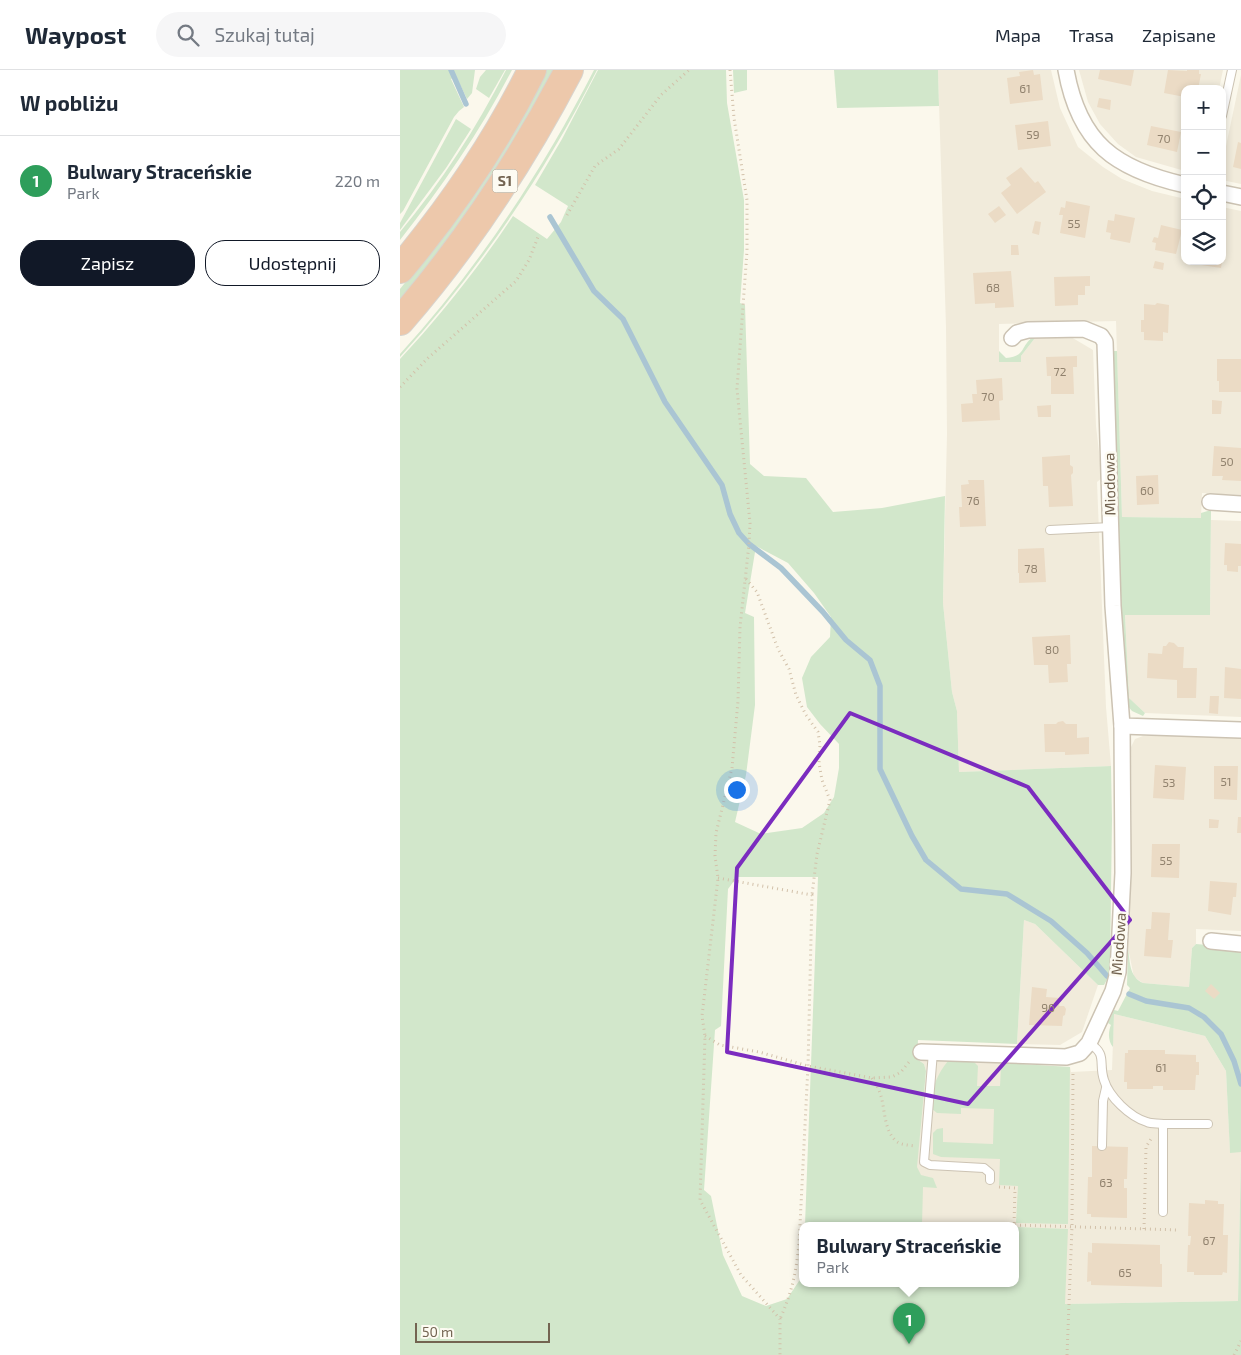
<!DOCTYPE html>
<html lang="pl">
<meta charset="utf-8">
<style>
:root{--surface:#fff;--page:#f6f6f7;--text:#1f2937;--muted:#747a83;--line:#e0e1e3;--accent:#111827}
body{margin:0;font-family:"Exo 2",sans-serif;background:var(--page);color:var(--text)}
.controls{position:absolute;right:15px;top:15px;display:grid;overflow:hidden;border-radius:10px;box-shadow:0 2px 8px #0003}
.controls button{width:45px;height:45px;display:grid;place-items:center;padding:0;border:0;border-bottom:1px solid var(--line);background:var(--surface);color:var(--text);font:25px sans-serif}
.scale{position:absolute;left:15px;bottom:12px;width:135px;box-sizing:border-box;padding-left:5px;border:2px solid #736451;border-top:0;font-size:14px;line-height:18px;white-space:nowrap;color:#736451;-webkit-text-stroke:4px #fdfbf2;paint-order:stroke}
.you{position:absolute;left:336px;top:719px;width:18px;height:18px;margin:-12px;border:4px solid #fff;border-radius:50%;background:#1a73e8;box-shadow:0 0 0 8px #1a73e833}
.badge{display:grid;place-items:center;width:32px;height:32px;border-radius:50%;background:var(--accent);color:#fff;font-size:16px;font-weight:700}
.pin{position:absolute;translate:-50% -41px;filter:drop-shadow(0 1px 2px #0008)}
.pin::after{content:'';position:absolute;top:26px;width:18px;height:15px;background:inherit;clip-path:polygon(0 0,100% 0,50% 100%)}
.popup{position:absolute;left:399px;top:1152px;width:220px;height:65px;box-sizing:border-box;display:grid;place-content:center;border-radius:10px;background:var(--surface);filter:drop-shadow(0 1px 4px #0005);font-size:16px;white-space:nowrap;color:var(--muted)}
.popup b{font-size:19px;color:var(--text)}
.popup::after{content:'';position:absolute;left:50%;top:100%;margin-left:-10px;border:10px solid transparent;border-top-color:var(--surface)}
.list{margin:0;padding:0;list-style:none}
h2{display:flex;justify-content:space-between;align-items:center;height:65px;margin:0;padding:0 20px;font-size:21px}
h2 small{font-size:16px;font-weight:400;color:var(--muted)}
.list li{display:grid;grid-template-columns:32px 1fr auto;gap:15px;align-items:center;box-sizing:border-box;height:90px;padding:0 20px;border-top:1px solid var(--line)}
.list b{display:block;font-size:19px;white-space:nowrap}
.list p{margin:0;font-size:16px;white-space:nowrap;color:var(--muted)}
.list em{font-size:16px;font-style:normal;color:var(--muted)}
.actions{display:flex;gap:10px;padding:15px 20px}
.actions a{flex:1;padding:11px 0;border:1px solid var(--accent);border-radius:20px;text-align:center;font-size:18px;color:var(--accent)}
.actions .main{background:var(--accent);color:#fff}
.icon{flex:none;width:28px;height:28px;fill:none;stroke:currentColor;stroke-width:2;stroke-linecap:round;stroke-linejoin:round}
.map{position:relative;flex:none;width:841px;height:1285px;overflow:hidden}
header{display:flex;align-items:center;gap:30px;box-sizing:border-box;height:70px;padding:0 25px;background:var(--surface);border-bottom:1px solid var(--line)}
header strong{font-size:24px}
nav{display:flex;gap:28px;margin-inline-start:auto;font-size:18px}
.search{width:350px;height:45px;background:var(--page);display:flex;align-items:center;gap:12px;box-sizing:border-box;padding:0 18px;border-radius:28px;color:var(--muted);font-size:19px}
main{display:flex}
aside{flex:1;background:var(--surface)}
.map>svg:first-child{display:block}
.residential{fill:#f1ebdb}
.green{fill:#d2e7cb;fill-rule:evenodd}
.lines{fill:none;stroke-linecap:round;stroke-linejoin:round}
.stream{stroke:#aac5d3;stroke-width:5.5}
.building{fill:#ebdbc5}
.service-casing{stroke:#ccc3b3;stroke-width:10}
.minor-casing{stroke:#ccc3b3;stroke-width:18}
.motorway-casing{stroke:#d8d4ce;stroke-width:30}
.path{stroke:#d2c1aa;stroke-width:3;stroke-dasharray:1 4;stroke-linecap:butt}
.service{stroke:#fff;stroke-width:8}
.minor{stroke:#fff;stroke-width:15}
.motorway{stroke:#edc8ab;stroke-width:28}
.marked{fill:none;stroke:#7b2cbf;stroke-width:4;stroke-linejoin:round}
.labels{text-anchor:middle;stroke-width:5;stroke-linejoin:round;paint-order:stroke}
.number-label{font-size:12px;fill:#91826e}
.shield{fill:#fdfbf2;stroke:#9c9181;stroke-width:1}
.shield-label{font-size:14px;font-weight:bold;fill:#736451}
.street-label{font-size:15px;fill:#736451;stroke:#fdfbf2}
</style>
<header>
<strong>Waypost</strong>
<div class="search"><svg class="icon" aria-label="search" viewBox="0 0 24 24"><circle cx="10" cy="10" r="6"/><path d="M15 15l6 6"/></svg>Szukaj tutaj</div>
<nav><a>Mapa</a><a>Trasa</a><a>Zapisane</a></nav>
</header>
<main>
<aside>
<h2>W pobliżu<small></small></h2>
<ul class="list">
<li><span class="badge" style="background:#2e9e5b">1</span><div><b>Bulwary Straceńskie</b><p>Park</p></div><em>220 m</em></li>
</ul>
<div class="actions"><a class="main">Zapisz</a><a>Udostępnij</a></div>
</aside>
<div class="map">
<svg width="841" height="1285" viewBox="0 0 841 1285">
<rect width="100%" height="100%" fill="#fbf8ec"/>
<g class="residential">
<polygon points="538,0 651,0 660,38 678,77 703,97 722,109 752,121 785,129 785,191 822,191 822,137 841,141 841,425 802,423 801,448 722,447 716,251 599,254 599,292 621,286 635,268 671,267 693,280 696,356 702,408 697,412 706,637 711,696 559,702 557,641 552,622 543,533 547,364 546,257"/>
<polygon points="679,0 823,0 819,19 785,19 785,101 736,87 718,74 700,54 688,32"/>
<polygon points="841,5 841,114 822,110 822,95"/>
<polygon points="811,450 841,451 841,647 745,643 729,628 725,544 810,545"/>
<polygon points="798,665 841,667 841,861 796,859 796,874 792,878 789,917 743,913 734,907 728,878 732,749 731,677 735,669 743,666"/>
<polygon points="624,850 635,854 698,915 682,962 660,975 617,974"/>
<polygon points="714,944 805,966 826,1001 830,1082 841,1082 838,1231 665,1234 501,1213 615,1213 615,1155 505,1155 518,1080 526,1001 524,994 517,989 670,997 671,1002 712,1000"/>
</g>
<g class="green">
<polygon points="0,0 75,0 72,23 67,29 56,6 51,9 64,37 59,41 54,47 3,141 0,144"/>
<polygon points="86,0 105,0 89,28 76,19 80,7"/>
<path d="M106,0H112C81,60 42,117 0,170V162C41,113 77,57 106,0Z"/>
<polygon points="146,0 159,0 112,85 0,237 0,219 28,184"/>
<path d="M194,0H197C144,105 79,200 0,287V284C78,198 141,103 194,0Z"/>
<path d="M198,0H326L327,33L344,130V180L340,233L345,235L350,394L364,406L406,408L433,442L482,438L545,426L543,533L552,622L557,641L559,702L711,696L712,749L710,896L709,906L704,915H698L635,854L624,850L617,974L518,970L517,989L524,994L526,1001L517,1097L521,1105L533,1108L537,1118L523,1117L522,1155H405L418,807H337L328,819L321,956L315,960L304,1120L311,1126L323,1185L342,1226L366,1236L387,1229L403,1205V1213L613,1214L615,1213L616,1157L668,1159L665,1234L838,1231L841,1084V1285H0V289C41,245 79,197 113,146L147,169L161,152L168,136L135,115L162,69ZM356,476L388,493L414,523L431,547L430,567L411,587L402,608L407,637L420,654L439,674V698L434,727L424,743L402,758L361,764L335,752L346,705L355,635L354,547L345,543Z"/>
<polygon points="333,0 347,0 347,20 334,23"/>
<polygon points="434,0 538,0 539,36 437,38"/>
<polygon points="56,49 71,59 46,98 0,160 0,153"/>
<path d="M634,266L671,267L635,268L621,286V292H599V281L606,288C627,286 619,277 634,266Z"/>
<polygon points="712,281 717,281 722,447 801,448 801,443 811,440 810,545 725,545 729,628 745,643 743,646 732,641 727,635 721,563"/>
<path d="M796,874L841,878V1082L830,1083L826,1001L805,966L714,944L713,977C708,971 708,962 711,955L708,953L714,940L718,941L730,918L727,915L728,878C730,891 729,907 743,913L789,917L792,878Z"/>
<path d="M548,991L574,992L578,996L577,1016H600L601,997L604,993L670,997L668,1154L616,1153L618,1116L599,1115L600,1089L541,1087L533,1084V1063L537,1059L543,1058V1072L593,1074L594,1039L561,1038V1044L537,1043L532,1039C530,1021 537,1004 548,991Z"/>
</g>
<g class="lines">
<g class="stream">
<polyline points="51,0 66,34"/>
<polyline points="150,147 194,221 223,249 265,332 322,415 330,444 339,463 349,474 381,498 423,542 446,570 470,590 480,616 480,699 512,766 526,790 561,819 607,824 651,851 687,883 707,906"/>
<polyline points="729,924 746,931 789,938 804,947 821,964 834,991 841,1014"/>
</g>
</g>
<g class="building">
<polygon points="633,0 634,5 640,4 643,30 610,34 607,8 620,6 619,2"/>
<polygon points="700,0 734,0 731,16 698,9"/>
<polygon points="768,0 787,1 787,0 799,0 799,4 801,4 798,19 785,19 785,27 764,23"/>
<polygon points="699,28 711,30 710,40 697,37"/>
<polygon points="648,51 651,76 618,80 615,55"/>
<polygon points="751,56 781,62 777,82 747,75"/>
<polygon points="838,72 841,73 841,99 833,97"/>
<polygon points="621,97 635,113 638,111 646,122 617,144 601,123 611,115 606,108"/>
<polygon points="666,131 690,136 685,168 660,163 663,145 659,145 661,137 665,138"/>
<polygon points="599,136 606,145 595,153 588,144"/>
<polygon points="715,144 735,148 730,173 710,169 711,163 706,162 708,150 714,151"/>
<polygon points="635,151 641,152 639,165 632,163"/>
<polygon points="761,155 782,160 776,184 755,180 756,173 752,172 754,167 758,168"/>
<polygon points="611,175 618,175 619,185 611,185"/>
<polygon points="755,191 764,193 763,200 753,198"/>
<polygon points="802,191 822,191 821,198 801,195"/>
<polygon points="611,201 614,237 595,238 595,233 575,234 573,203"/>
<polygon points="690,206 690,216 685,216 685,225 678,225 678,235 655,236 654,207"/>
<polygon points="757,233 769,235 768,263 763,262 763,271 744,270 744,262 741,262 741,250 744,250 744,234 755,235"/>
<polygon points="677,286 677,297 673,297 674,324 651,324 651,306 647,306 646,287"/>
<polygon points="817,289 841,289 841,322 819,322 819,311 817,311"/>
<polygon points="602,308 603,330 599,331 600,350 562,352 561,334 573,333 572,324 577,324 576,310"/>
<polygon points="812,330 822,331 821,344 812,344"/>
<polygon points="651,335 651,347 638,347 637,336"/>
<polygon points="814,376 841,378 841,411 822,410 823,406 812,406"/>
<polygon points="670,385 670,395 673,397 673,403 671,405 673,436 649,437 648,416 643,416 642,387"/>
<polygon points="758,405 759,434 737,435 736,406"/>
<polygon points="568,410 584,410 586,456 560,457 559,437 562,437 561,415 569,414"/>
<polygon points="825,473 841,474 841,496 838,496 838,502 827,501 827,495 824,495"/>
<polygon points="644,478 646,512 619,513 619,503 618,503 618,479"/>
<polygon points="670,565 671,594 667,594 668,612 649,613 648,595 634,595 632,567"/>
<polygon points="769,572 774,573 778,577 784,577 783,598 797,598 796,628 777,628 777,610 747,608 748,583 762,584 763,576 766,576"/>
<polygon points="825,597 841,599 841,629 824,628"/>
<polygon points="810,626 819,626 818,644 809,643"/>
<polygon points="663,651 666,654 677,654 677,668 689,667 689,684 665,685 665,682 645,682 644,654 656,654 658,652"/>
<polygon points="755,695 786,697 784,730 753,728"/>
<polygon points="814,696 838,696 837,730 814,729"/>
<polygon points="838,747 841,747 841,763 837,763"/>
<polygon points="809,749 819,750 818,758 809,758"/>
<polygon points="752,774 780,774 779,808 751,807"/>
<polygon points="810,811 837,813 836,827 833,827 831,845 808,841"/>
<polygon points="752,842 770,843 768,870 773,870 771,888 744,886 746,859 751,859"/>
<polygon points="811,914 820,923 814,929 805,921"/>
<polygon points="632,917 647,919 646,927 660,928 659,936 664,936 666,939 665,945 663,946 662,956 629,955"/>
<polygon points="728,980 765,980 765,984 796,985 796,992 799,992 799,1005 796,1005 795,1020 763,1020 763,1016 753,1016 753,1019 727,1019 727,1012 724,1012 725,983 728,983"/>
<polygon points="692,1076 728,1077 727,1109 724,1109 724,1118 727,1118 727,1148 691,1147 691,1144 687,1144 688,1107 692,1107"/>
<polygon points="805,1130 818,1131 818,1134 824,1134 823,1165 828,1165 827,1203 823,1202 822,1205 794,1205 794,1202 787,1202 788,1175 790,1175 791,1167 791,1166 788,1166 789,1133 805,1134"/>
<polygon points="692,1173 760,1175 760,1194 762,1194 762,1217 691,1215 691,1211 687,1212 688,1182 692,1183"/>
</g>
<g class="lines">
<defs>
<g id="service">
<polyline points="822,46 832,0"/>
<polyline points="650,460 711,457"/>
<path d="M689,973C708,985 698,992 704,1010C709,1027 730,1047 747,1052C752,1054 758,1053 763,1054V1142"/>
<polyline points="533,982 524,1092 530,1095 584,1098 590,1103 590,1110"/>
<polyline points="763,1054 808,1054"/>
<polyline points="702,1076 703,1031 706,1018"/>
</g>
<g id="minor">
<path d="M666,0C679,73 715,99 785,115"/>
<polyline points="822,123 841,127"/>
<polyline points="612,268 617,263 628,260 684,259 701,266 705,272 713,536 722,656 841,660"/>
<polyline points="810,432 841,434"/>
<polyline points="811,871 841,874"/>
<polyline points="521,982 666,987 680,983 689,973 713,921 718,902 723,803 722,656"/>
</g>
<g id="motorway">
<path d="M0,199C51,138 97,71 132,0"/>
<path d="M0,251C66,175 122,90 169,0"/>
</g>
</defs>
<use href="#service" class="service-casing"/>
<use href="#minor" class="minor-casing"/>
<use href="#motorway" class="motorway-casing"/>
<g class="path">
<polyline points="330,0 334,48 347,130 347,181 337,319 350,453 349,474 340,557 338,631 332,698 316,763 315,786 318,808 302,946 305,966 300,1130 341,1205 380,1249 380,1285"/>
<polyline points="167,145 195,96 219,79 261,25 289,0"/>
<polyline points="0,317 28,288 116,211 129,190 138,167"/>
<polyline points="346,509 357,522 378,579 389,599 396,625 406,645 418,662 420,675 419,693 422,710 430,730 417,784 412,825"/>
<path d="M318,808L412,825L408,996L399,1174C396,1203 392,1222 380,1249"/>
<polyline points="305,966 320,975 359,982 408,996 472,1008 492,1007 501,1002 509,992"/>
<path d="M472,1008C476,1014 479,1019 481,1026C485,1040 484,1060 496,1071C501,1075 508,1075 515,1076"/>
<polyline points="599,1117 615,1118 614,1155"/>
<polyline points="615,1155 779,1160"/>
<polyline points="744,1159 746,1077 751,1069"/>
<polyline points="667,1285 672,1157 673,1001"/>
<polyline points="834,1285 841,1271"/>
</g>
<use href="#service" class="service"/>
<use href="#minor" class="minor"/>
<use href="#motorway" class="motorway"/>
</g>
<path class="marked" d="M450,643L628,717L730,850L568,1034L327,982L337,798Z"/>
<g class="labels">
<g class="number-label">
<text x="625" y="23">61</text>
<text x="633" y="69">59</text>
<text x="764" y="73">70</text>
<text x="674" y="158">55</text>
<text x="593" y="222">68</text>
<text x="660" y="306">72</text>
<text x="588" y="331">70</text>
<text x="827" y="396">50</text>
<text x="747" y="425">60</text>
<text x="573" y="435">76</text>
<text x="631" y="503">78</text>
<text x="652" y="584">80</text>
<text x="826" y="716">51</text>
<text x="769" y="717">53</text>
<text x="766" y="795">55</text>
<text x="648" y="942">96</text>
<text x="761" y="1002">61</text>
<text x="706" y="1117">63</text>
<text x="809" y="1175">67</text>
<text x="725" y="1207">65</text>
</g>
<rect class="shield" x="92.5" y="99.5" width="25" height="23" rx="4"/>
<g class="shield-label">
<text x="105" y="116">S1</text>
</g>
<g class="street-label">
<text transform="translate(710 414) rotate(-91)" y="5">Miodowa</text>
<text transform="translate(719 874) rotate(-86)" y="5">Miodowa</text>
</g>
</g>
</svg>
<div class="controls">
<button>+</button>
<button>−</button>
<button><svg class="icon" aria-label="locate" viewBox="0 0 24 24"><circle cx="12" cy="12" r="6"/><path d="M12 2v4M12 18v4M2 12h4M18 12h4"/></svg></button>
<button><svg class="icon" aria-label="layers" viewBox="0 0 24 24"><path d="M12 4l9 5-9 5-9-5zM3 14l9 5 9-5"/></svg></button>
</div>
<div class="scale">50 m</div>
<div class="you"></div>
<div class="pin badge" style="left:509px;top:1274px;background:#2e9e5b">1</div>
<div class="popup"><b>Bulwary Straceńskie</b>Park</div>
</div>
</main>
